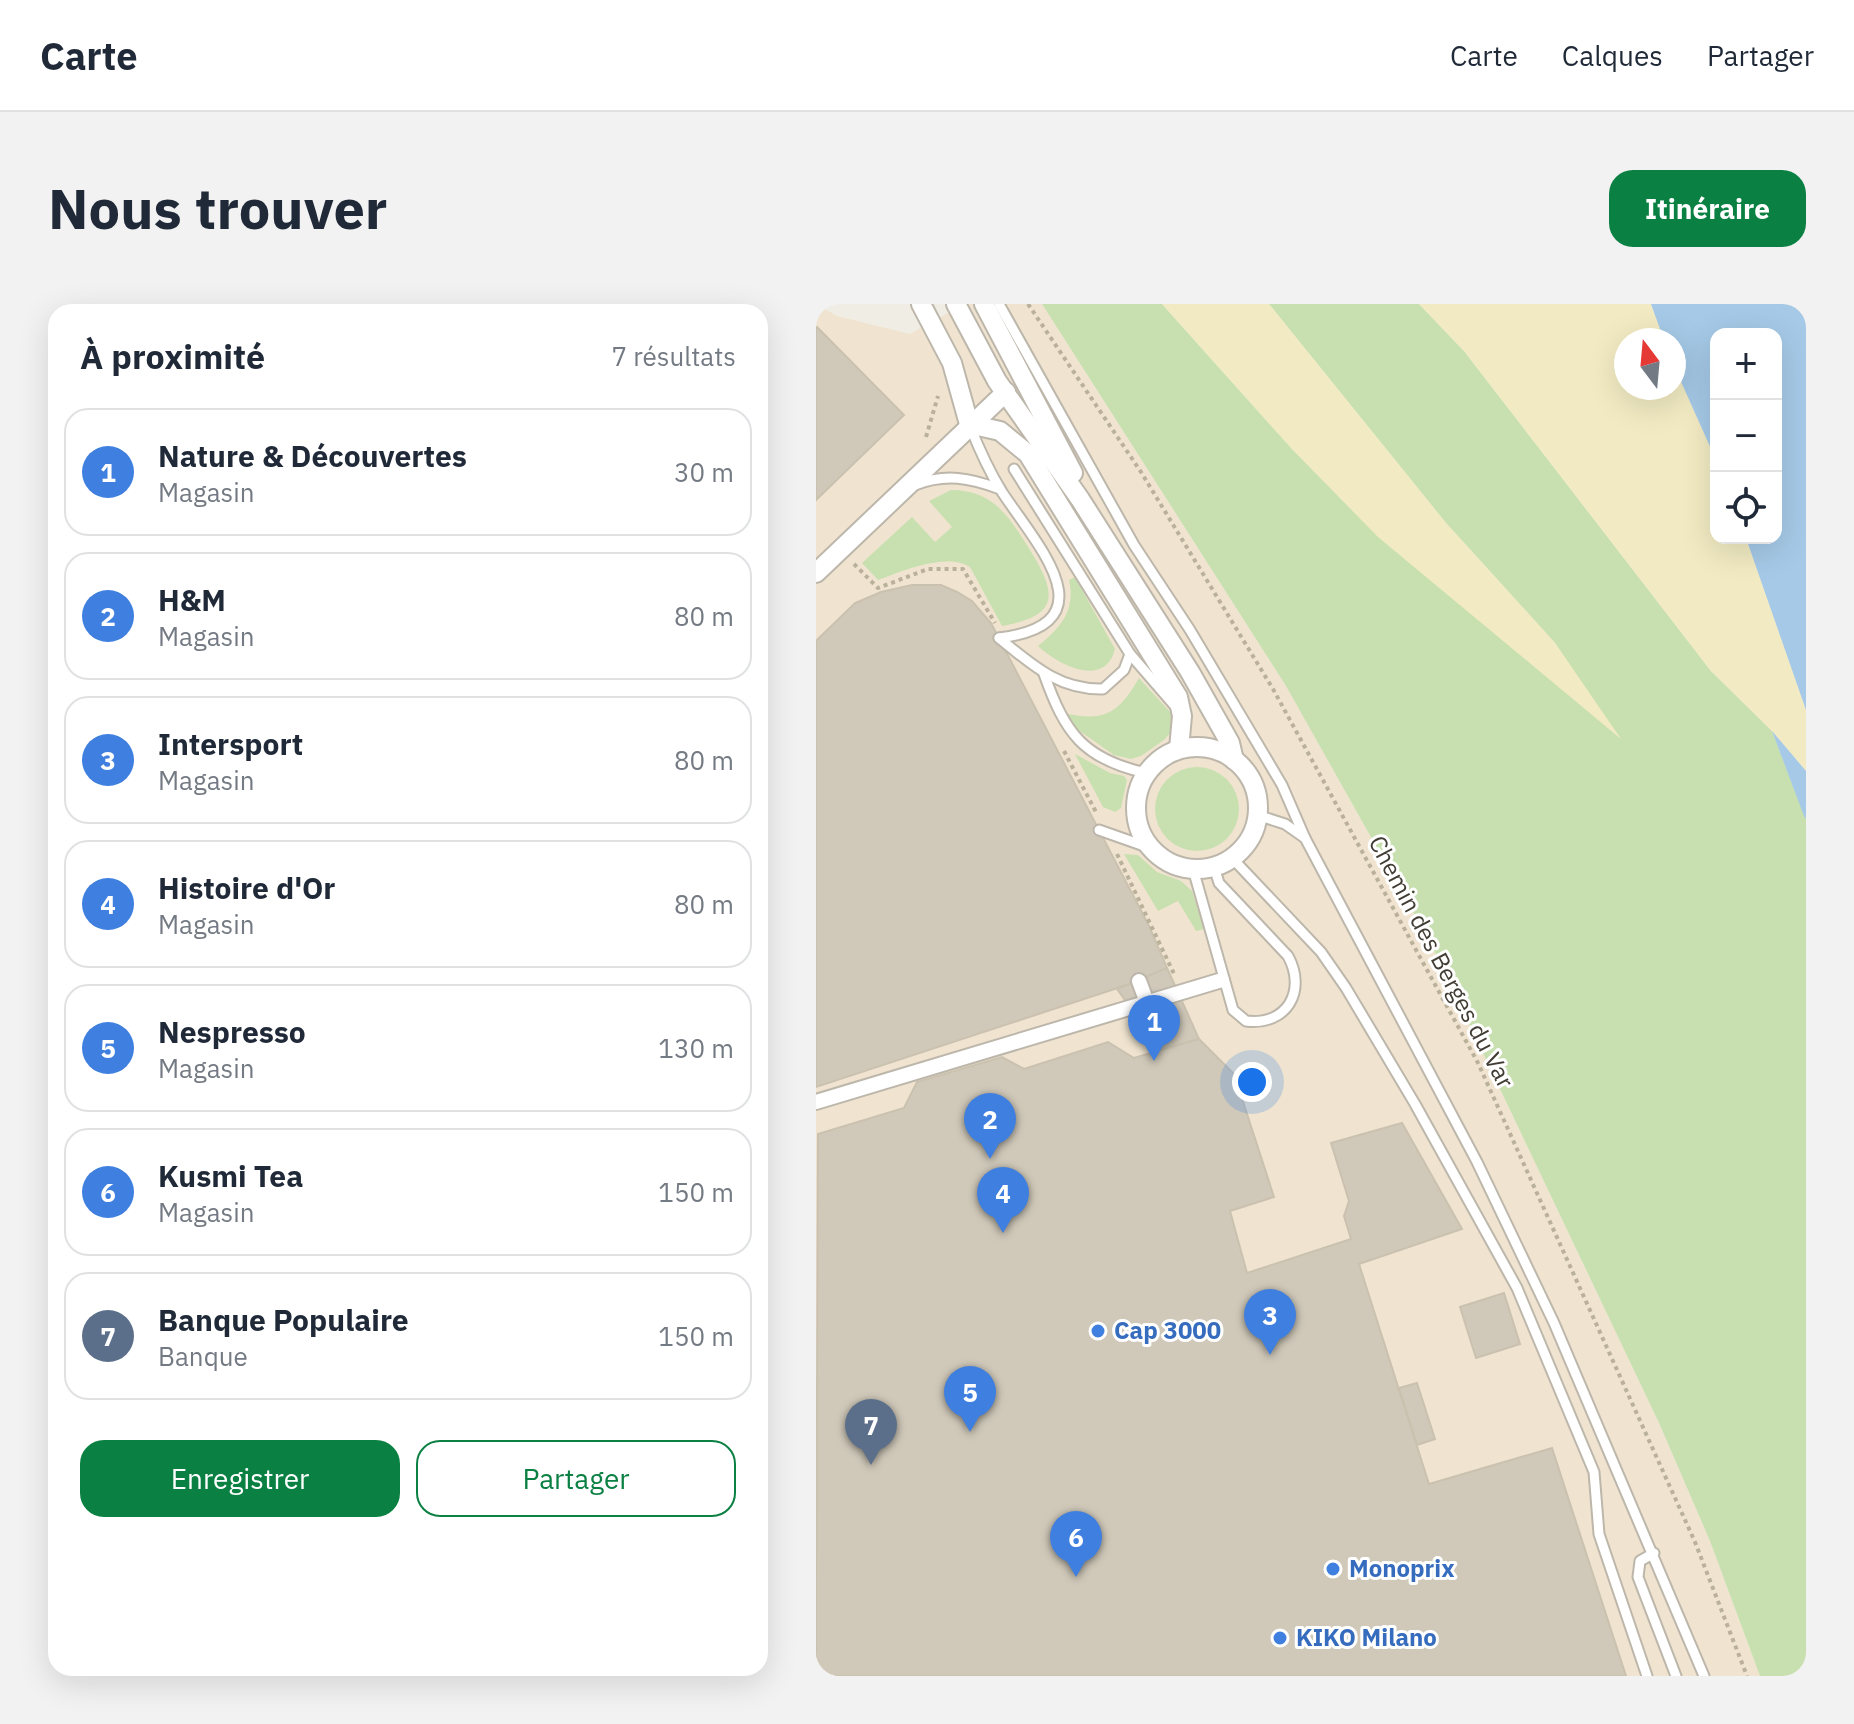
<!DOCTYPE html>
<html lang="fr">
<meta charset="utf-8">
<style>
:root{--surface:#fff;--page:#f2f2f3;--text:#1f2937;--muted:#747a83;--line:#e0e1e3;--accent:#0b8043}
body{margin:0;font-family:"IBM Plex Sans",sans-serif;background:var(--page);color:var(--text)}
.controls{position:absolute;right:24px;top:24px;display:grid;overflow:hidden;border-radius:16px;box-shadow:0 8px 32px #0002}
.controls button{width:72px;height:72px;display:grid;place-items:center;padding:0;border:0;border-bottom:2px solid var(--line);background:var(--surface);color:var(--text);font:40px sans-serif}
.compass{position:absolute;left:798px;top:24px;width:72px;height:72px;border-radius:50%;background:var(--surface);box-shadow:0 8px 32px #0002;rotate:344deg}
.you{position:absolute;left:436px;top:778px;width:28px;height:28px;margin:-20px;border:6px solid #fff;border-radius:50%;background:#1a73e8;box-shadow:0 0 0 12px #1a73e833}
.badge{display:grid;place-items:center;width:52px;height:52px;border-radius:50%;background:var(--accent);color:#fff;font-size:26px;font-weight:700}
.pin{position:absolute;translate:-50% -66px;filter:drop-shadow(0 2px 4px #0008)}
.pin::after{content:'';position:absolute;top:42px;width:28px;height:24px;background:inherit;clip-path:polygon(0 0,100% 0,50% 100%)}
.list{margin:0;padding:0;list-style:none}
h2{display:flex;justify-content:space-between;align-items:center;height:104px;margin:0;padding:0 32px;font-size:34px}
h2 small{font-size:26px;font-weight:400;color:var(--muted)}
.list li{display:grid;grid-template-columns:52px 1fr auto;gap:24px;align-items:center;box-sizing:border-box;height:128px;margin:0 16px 16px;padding:0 16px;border:2px solid var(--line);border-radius:24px}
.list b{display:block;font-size:30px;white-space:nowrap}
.list p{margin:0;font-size:26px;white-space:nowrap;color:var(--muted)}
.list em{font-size:26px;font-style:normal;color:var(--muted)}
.actions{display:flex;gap:16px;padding:24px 32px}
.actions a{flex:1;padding:18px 0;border:2px solid var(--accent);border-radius:24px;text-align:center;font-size:28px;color:var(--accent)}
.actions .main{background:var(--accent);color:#fff}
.icon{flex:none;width:44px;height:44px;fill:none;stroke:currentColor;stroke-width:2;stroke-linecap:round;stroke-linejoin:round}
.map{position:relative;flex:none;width:990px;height:1372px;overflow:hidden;border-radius:24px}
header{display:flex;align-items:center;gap:48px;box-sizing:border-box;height:112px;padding:0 40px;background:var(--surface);border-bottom:2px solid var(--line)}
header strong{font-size:38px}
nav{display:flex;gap:44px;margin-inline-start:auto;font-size:28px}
.intro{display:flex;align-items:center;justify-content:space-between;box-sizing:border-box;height:192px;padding:0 48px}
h1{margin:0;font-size:56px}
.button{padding:20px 36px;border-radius:24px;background:var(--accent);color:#fff;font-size:28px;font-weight:700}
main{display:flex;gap:48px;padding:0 48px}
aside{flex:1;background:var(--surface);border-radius:24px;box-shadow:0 8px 32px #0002}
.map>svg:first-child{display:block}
.commercial{fill:#f0e4d0}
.green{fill:#c8e0b0}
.sand{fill:#f1eac2}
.water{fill:#a5c9e7}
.building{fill:#d0c9ba;stroke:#cac1af;stroke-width:2}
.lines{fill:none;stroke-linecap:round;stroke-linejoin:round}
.service-casing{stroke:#bdb7ab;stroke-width:13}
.pedestrian-casing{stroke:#bdb7ab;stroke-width:18}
.minor-casing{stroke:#bdb7ab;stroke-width:22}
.path{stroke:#bab19a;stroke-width:4;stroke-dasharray:4 4;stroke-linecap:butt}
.service{stroke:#fff;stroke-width:9}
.pedestrian{stroke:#fff;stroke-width:14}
.minor{stroke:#fff;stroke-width:18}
.shop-dot{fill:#3f7fe0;stroke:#fff;stroke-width:3}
.labels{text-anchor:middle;stroke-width:6;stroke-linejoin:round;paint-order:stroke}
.street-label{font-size:24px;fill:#413d34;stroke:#fff}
.shop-label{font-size:24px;font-weight:bold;fill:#366cbe;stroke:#fff;text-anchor:start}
</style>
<header>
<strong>Carte</strong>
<nav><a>Carte</a><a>Calques</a><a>Partager</a></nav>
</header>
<div class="intro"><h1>Nous trouver</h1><a class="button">Itinéraire</a></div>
<main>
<aside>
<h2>À proximité<small>7 résultats</small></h2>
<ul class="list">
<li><span class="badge" style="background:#3f7fe0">1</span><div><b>Nature &amp; Découvertes</b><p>Magasin</p></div><em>30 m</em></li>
<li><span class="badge" style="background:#3f7fe0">2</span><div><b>H&amp;M</b><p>Magasin</p></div><em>80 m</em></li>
<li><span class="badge" style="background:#3f7fe0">3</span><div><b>Intersport</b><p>Magasin</p></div><em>80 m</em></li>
<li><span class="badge" style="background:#3f7fe0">4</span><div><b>Histoire d'Or</b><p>Magasin</p></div><em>80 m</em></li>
<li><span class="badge" style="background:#3f7fe0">5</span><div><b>Nespresso</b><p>Magasin</p></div><em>130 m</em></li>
<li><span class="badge" style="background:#3f7fe0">6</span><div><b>Kusmi Tea</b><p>Magasin</p></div><em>150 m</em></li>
<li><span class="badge" style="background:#5c6f8a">7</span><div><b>Banque Populaire</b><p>Banque</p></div><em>150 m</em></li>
</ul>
<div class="actions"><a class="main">Enregistrer</a><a>Partager</a></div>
</aside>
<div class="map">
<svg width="990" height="1372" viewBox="0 0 990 1372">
<rect width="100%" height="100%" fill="#f0ede4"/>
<polygon class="commercial" points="0,0 21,12 94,30 148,0 226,0 470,382 615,640 843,1119 894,1237 944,1372 0,1372"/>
<g class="green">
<polygon points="226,0 346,0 476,145 562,232 802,432 739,339 630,219 453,0 603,0 648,47 895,367 956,427 990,515 990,1372 944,1372 894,1237 843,1119 615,640 470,382"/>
<path d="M135,186C178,186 193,213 214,246C242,291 243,312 186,322L154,263C130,248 86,267 62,276L46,259L96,213L119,238L136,223L113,197Z"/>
<path d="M259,273L299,345C289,385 242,361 222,342C244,324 260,307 253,276Z"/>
<path d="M323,374L354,408L357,417L356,427L348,436L325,452L315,455L298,451L255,421L252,410C290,418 304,407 323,374Z"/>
<polygon points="259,450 294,469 308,472 311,476 305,504 299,508 287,503"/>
<circle cx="381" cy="505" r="42"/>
<polygon points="308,550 322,551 341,568 365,577 376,587 388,625 380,627 362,597 342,607"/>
</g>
<g class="sand">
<polygon points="346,0 453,0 630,219 739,339 805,435 562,233 476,145"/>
<polygon points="603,0 835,0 848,36 810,36 810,84 858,84 858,62 900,156 900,234 930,234 990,406 990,467 956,427 895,367 648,47"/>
</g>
<g class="water">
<polygon points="835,0 990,0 990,406 930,234 960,234 960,30 900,30 900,156 858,62 858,36 848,36"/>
<polygon points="956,427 990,467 990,515 988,512"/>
</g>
<g class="building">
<polygon points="1,23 88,111 0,196 0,24"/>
<polygon points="96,281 125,281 141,288 156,297 175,319 333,622 351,664 323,677 0,783 0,337 39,299 65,288"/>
<polygon points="351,664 383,735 345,746 301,685"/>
<polygon points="383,735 418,770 458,893 414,907 431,969 535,935 528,912 533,897 515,839 586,819 646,925 543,960 613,1180 736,1144 810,1372 0,1372 2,830 88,804 101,778 186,753 208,765 292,738 318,754"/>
<polygon points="688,989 704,1040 660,1054 644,1003"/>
<polygon points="601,1079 619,1135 601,1141 583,1084"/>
</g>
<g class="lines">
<defs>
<g id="service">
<polyline points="183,0 318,241 374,326 466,481 489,534 661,858 738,1019 888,1372"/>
<path d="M154,122C163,145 173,167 186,188C221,241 296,320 183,334"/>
<path d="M99,181C130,169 154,174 184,185"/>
<path d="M183,334C216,361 243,386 287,385L308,366L314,350L198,165"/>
<polyline points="314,350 359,402"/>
<path d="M228,370C249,429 267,455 330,469"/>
<polyline points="441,511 469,520 489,534"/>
<polyline points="283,526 334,544"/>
<polyline points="416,554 505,648 530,684 599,800 701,984 778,1168 783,1230 831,1372"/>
<path d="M377,565L417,706L430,717C471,722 491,687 472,652L403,579L398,563"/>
<polyline points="838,1249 824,1257 822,1273 860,1372"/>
</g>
<g id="pedestrian">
<polyline points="323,677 339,720"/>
<polyline points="0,798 406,676"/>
</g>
<g id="minor">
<polyline points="105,0 136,59 153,120"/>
<polyline points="140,0 181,77 264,195 374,368 414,439 418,456"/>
<polyline points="168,0 257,169"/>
<polyline points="153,120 184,127 212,150 362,393 366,412 363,445"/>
<polyline points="0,269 190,88"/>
<circle cx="381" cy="504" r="61"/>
</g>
</defs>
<use href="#service" class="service-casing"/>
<use href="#pedestrian" class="pedestrian-casing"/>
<use href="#minor" class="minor-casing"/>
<g class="path">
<polyline points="212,0 325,168 457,385 662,759 879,1238 931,1372"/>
<polyline points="110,133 122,92"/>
<polyline points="38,260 62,284 112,265 147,265 179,319"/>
<polyline points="248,447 281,510"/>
<polyline points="301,550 359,672"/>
</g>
<use href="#service" class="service"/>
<use href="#pedestrian" class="pedestrian"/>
<use href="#minor" class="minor"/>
</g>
<g class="shop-dot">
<circle cx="282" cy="1027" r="8"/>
<circle cx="517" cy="1265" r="8"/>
<circle cx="464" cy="1334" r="8"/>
</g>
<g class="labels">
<g class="street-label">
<text transform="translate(625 658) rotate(62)" y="8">Chemin des Berges du Var</text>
</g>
<g class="shop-label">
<text x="298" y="1035">Cap 3000</text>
<text x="533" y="1273">Monoprix</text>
<text x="480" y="1342">KIKO Milano</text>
</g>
</g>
</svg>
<div class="controls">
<button>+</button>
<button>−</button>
<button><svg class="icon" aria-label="locate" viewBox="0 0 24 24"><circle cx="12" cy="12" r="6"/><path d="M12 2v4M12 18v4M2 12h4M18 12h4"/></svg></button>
</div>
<svg class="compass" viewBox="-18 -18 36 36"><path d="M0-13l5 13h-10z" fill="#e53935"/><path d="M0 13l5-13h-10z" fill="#747a83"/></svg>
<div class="you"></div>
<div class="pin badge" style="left:338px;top:757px;background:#3f7fe0">1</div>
<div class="pin badge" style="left:174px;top:855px;background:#3f7fe0">2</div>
<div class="pin badge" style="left:454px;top:1051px;background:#3f7fe0">3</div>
<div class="pin badge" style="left:187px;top:929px;background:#3f7fe0">4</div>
<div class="pin badge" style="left:154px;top:1128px;background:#3f7fe0">5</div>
<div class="pin badge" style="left:260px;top:1273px;background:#3f7fe0">6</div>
<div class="pin badge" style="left:55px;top:1161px;background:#5c6f8a">7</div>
</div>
</main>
